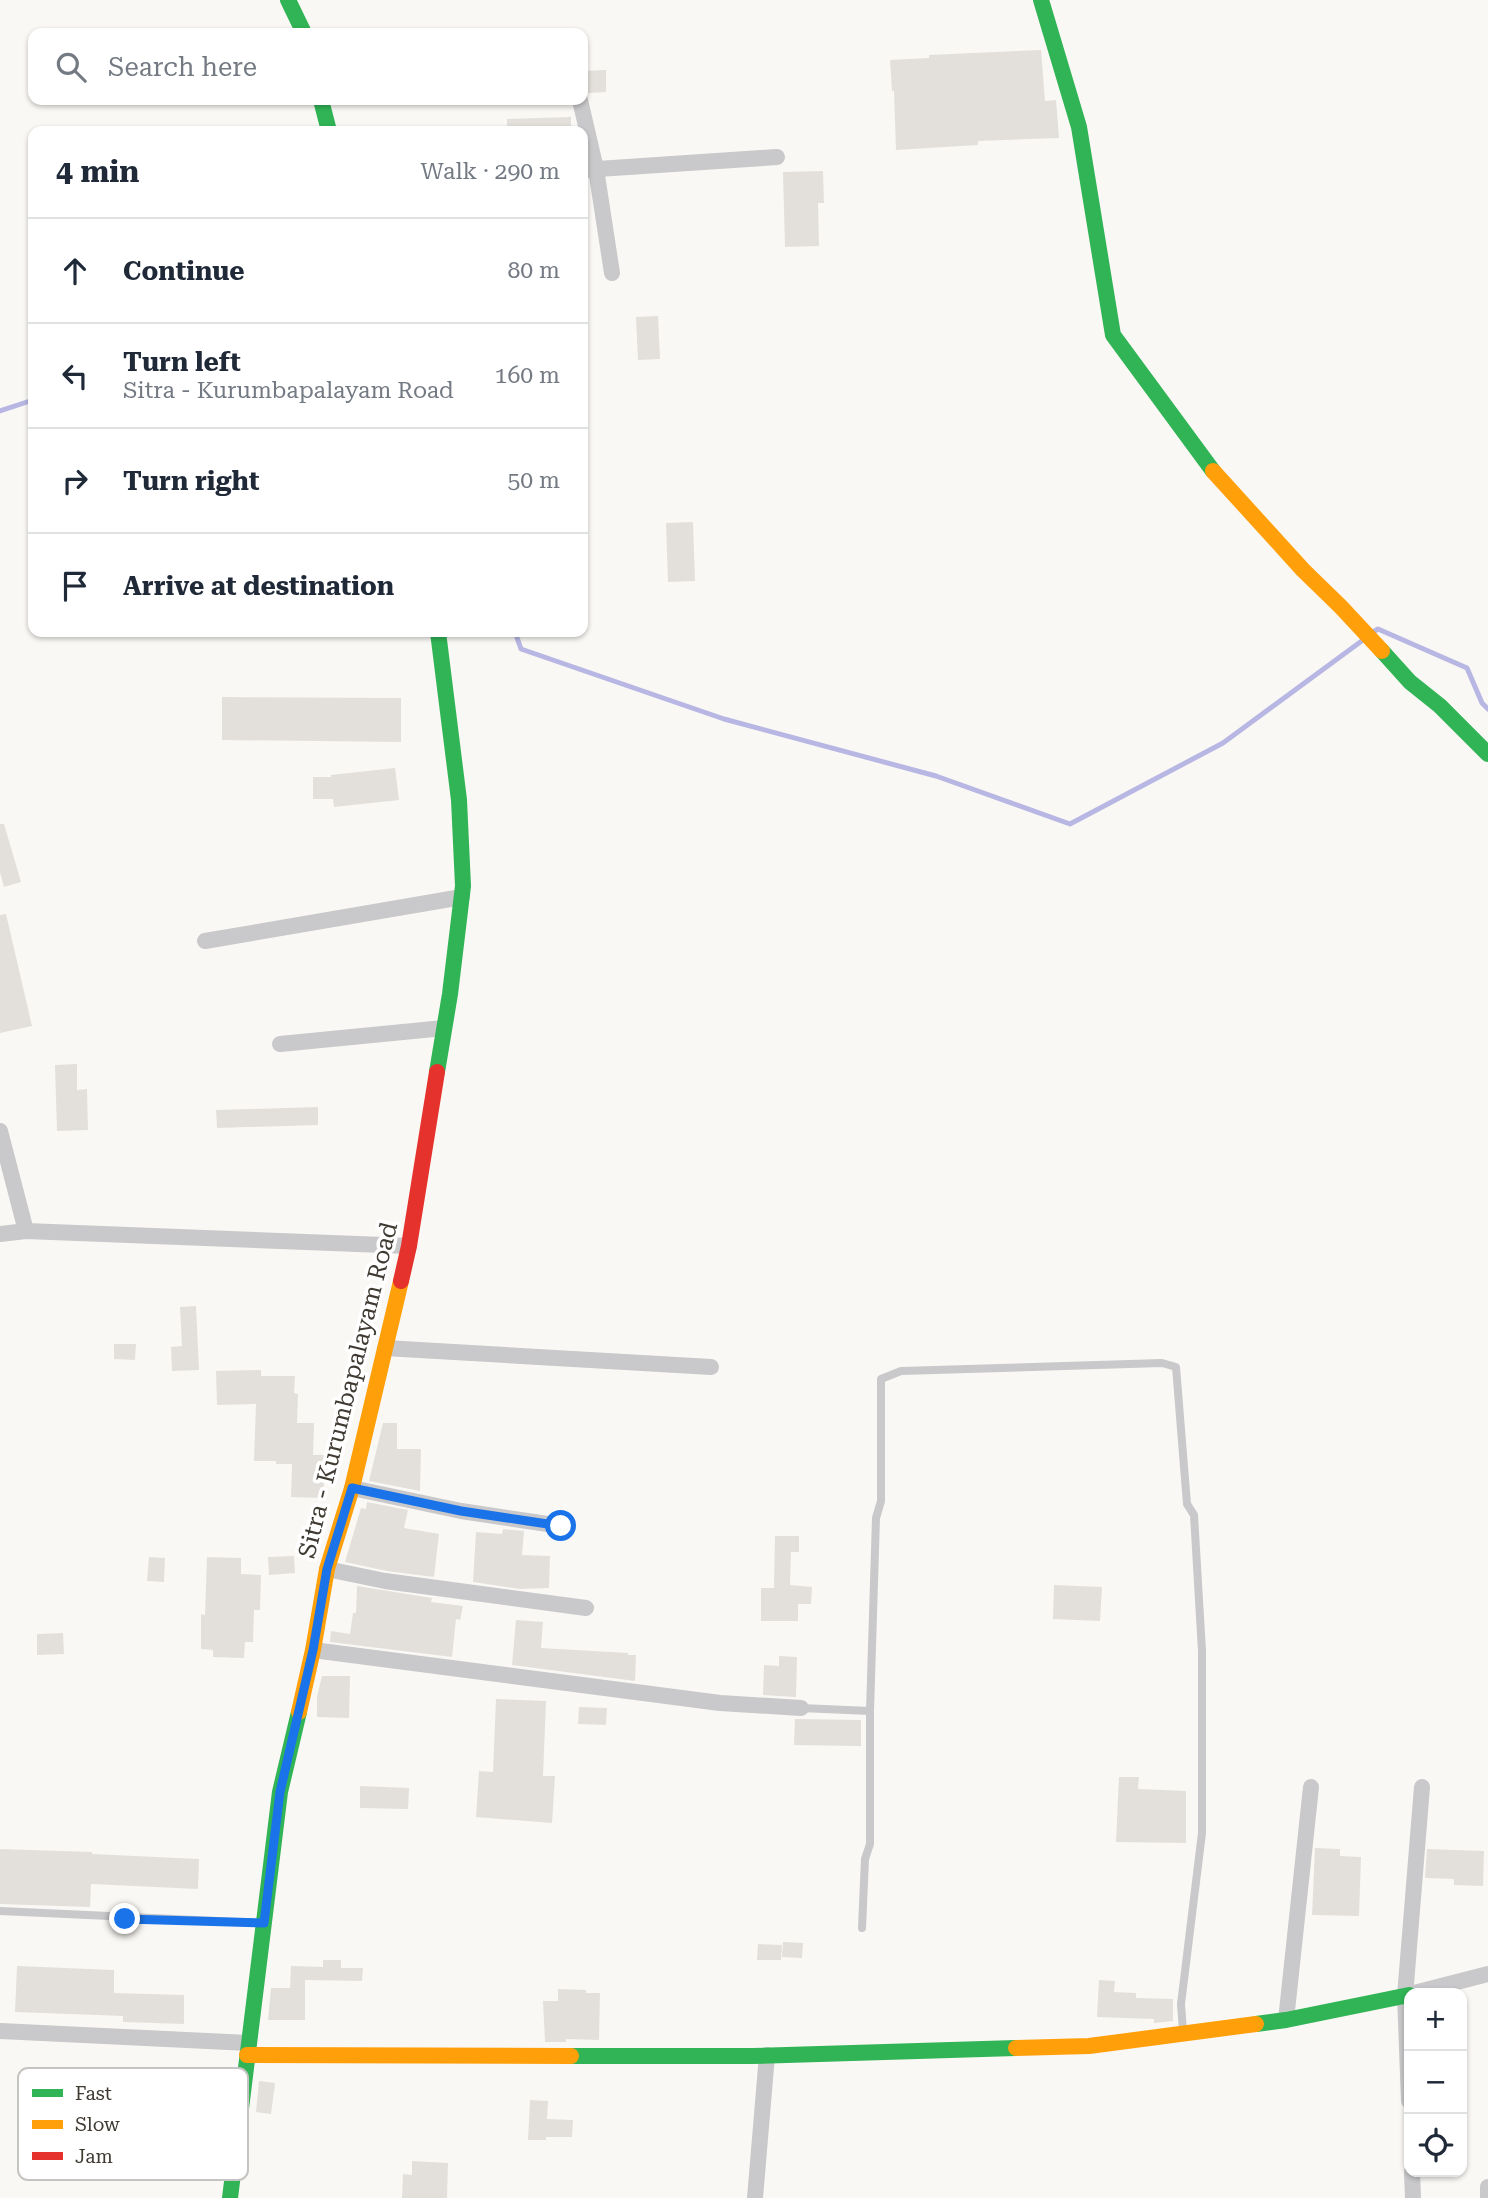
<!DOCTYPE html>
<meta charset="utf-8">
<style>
:root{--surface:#fff;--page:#f2f2f3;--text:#1f2937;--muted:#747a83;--line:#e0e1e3}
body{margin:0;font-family:"Roboto Serif",serif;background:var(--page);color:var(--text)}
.controls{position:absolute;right:21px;bottom:21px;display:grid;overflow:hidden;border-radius:14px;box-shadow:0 2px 5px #0004}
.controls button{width:63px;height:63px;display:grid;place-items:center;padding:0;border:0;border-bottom:2px solid var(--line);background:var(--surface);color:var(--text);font:35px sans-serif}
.stop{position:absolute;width:21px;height:21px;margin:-16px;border:5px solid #1a73e8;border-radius:50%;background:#fff}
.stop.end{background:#1a73e8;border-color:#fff;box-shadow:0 2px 7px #0008}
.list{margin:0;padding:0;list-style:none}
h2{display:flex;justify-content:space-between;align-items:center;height:91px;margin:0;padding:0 28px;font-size:30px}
h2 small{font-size:23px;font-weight:400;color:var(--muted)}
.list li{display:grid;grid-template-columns:46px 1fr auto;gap:21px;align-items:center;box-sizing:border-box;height:105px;padding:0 28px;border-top:2px solid var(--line)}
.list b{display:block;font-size:26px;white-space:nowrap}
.list p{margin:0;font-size:23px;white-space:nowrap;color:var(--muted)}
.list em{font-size:23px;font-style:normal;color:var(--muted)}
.icon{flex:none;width:38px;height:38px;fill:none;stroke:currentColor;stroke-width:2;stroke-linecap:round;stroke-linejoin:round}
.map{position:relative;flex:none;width:1488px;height:2198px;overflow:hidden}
.search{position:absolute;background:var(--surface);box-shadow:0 2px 5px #0004;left:28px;top:28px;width:560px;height:77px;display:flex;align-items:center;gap:18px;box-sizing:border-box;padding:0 24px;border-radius:14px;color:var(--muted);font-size:26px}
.panel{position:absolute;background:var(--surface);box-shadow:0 2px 5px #0004;left:28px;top:126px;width:560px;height:511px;border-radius:14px}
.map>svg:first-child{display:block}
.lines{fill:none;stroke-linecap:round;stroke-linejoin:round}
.stream{stroke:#b8b7e4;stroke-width:5}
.building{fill:#e3e0db}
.lane{stroke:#c9c8ca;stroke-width:8}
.street{stroke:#c9c8ca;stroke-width:16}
.fast{stroke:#30b455;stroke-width:16}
.slow{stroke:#ff9f0a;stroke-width:16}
.jam{stroke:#e5322d;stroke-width:16}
.route{stroke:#1a73e8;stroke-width:9}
.labels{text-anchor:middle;stroke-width:7;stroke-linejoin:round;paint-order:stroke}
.street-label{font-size:24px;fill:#3f3a32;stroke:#fff}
.key{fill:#fff;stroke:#c5c4c2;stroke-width:2}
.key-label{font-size:19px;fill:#3f3a32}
</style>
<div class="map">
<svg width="1488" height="2198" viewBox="0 0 1488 2198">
<rect width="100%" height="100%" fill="#faf8f4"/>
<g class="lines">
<g class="stream">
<polyline points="0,411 33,400"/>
<polyline points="515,632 521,649 724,719 936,776 1070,824 1223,743 1363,640"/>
<polyline points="1373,632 1378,629 1467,668 1482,703 1488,709"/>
</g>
</g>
<g class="building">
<polygon points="1041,50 1045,101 1056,100 1059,138 978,141 978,145 896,150 894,91 892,91 890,60 929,58 929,55"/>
<polygon points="606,70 606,92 588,93 585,91 584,71"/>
<polygon points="571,117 571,131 507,131 507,119"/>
<polygon points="823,171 824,203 818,203 819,246 785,247 783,172"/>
<polygon points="658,316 660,359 638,360 636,317"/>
<polygon points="693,522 695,581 668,582 666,523"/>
<polygon points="222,697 401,698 401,742 222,740"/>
<polygon points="395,768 399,800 334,807 333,799 313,799 313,777 331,777 331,775"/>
<polygon points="0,824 4,824 21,882 4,887 0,872"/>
<polygon points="6,914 32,1026 0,1033 0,915"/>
<polygon points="77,1064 77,1090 87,1089 88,1130 57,1131 55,1065"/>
<polygon points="318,1107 318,1125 217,1128 216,1110"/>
<polygon points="196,1306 199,1370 172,1371 171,1347 182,1346 180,1307"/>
<polygon points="114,1344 136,1344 135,1360 114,1359"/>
<polygon points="261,1370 261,1376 295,1376 294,1393 298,1394 297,1423 314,1423 313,1455 329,1455 327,1481 324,1480 323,1498 291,1497 292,1464 276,1464 276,1461 254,1461 256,1404 217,1405 216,1371"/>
<polygon points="383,1423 397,1423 397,1449 421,1449 420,1491 369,1481"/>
<polygon points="367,1502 408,1510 404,1528 439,1534 434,1577 387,1571 345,1562 361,1508 366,1509"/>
<polygon points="503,1529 524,1531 522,1555 550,1556 549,1588 520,1589 473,1582 476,1532 502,1534"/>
<polygon points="775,1536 799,1536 799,1552 791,1552 790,1585 812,1587 811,1604 798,1604 798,1621 761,1621 761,1588 774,1588"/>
<polygon points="294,1556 295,1573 269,1575 268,1557"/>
<polygon points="149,1557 165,1558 164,1582 147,1581"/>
<polygon points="207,1557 241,1558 241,1574 261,1575 260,1610 254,1610 253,1642 245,1642 244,1658 213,1657 213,1650 201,1649 201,1614 205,1615"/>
<polygon points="1054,1585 1102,1587 1100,1621 1053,1619"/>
<polygon points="357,1586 432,1598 431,1602 463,1606 460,1620 456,1619 452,1657 330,1642 331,1631 350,1634 353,1613 356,1613"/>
<polygon points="516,1620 543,1622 541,1648 628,1653 628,1655 636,1655 635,1681 512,1665"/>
<polygon points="63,1633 64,1654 37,1655 37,1634"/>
<polygon points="779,1656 797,1657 796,1697 763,1695 764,1665 779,1666"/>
<polygon points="322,1676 350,1676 349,1718 317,1717 317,1697"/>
<polygon points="496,1699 546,1701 543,1776 555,1776 552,1823 476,1817 479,1771 493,1772"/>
<polygon points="579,1707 607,1708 606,1725 578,1724"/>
<polygon points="795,1719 861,1720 861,1746 794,1745"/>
<polygon points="1119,1777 1139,1777 1138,1789 1186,1791 1186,1843 1116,1842"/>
<polygon points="360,1786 409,1788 408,1809 360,1808"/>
<polygon points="1315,1848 1340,1849 1340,1856 1361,1857 1359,1916 1312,1915"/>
<polygon points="0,1849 92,1852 92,1854 199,1859 198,1889 91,1884 90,1907 0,1904"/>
<polygon points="1427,1849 1484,1851 1483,1886 1454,1885 1454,1879 1425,1878"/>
<polygon points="783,1942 803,1943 802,1958 782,1957"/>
<polygon points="758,1944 782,1945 781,1960 757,1960"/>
<polygon points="323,1960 341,1960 341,1968 363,1968 362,1981 305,1980 305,2020 268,2020 271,1988 290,1988 291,1966 323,1967"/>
<polygon points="17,1966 114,1970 114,1993 184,1995 184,2024 123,2022 123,2016 15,2012"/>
<polygon points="1099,1980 1115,1981 1114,1992 1136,1993 1136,1998 1173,1999 1173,2021 1154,2023 1154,2019 1097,2017"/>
<polygon points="558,1989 586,1990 586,1993 600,1993 599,2040 566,2039 566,2042 545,2042 543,2001 558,2001"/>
<polygon points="259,2081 275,2083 271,2114 256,2112"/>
<polygon points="530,2100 548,2101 547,2119 573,2120 572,2137 546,2137 546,2140 528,2140"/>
<polygon points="412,2161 448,2163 447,2198 402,2198 403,2174 412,2175"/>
</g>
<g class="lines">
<g class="lane">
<polyline points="801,1708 870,1711"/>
<polyline points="0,1911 261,1923"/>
<polyline points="862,1928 865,1859 870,1844 870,1711 876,1518 881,1501 881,1379 901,1371 1162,1363 1176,1367 1187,1504 1194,1515 1202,1651 1202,1833 1181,2004 1183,2031"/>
</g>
<g class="street">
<polyline points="580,100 596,169 612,273"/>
<polyline points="583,170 777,157"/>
<polyline points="205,941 462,897"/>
<polyline points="280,1044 444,1028"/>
<polyline points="0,1131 26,1231"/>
<polyline points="0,1234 26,1231 409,1246"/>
<polyline points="385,1348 711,1367"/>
<polyline points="352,1488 461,1511 561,1526"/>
<polyline points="327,1569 385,1581 586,1608"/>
<polyline points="313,1650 720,1703 801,1708"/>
<polyline points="1414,1993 1488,1974"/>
<polyline points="1286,2020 1311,1787"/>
<polyline points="0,2031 249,2043"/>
<polyline points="1409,2101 1405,1996 1422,1787"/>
<polyline points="1412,2172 1413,2198"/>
<polyline points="755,2198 767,2055"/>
<polyline points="1488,2198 1488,2187"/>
</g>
<g class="fast">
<polyline points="288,0 304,33"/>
<polyline points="1041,0 1079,127 1113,335 1213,471"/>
<polyline points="321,100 329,131"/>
<polyline points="1382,651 1410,682 1440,706 1488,754"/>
<polyline points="437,1072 450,994 463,886 459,800 438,632"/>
<polyline points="1256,2024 1286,2020 1409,1995"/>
<polyline points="571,2056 752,2056 1016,2048"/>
<polyline points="230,2198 280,1792 299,1712"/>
</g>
<g class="slow">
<polyline points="1213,471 1303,570 1341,607 1382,651"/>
<polyline points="299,1712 313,1650 327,1569 352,1488 401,1281"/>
<polyline points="1016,2048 1089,2046 1256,2024"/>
<polyline points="247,2055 571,2056"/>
</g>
<polyline class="jam" points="401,1281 409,1246 437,1072"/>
</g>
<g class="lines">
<polyline class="route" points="125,1919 264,1923 280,1792 313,1650 327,1569 352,1488 461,1511 561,1526"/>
</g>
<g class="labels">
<g class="street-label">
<text transform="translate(348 1390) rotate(-76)" y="8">Sitra - Kurumbapalayam Road</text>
</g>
</g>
<rect x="18" y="2068" width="230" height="112" rx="10" class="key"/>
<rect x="32" y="2089" width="31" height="8" fill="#30b455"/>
<rect x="32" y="2120" width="31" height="9" fill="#ff9f0a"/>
<rect x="32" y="2152" width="31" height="8" fill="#e5322d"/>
<g class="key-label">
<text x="75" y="2100">Fast</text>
<text x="75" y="2131">Slow</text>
<text x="75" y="2163">Jam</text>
</g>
</svg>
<div class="controls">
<button>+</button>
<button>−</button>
<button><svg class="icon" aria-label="locate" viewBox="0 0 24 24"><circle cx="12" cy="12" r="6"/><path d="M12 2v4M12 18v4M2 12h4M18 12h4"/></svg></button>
</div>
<div class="stop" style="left:561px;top:1526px"></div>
<div class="stop end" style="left:125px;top:1919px"></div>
<div class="search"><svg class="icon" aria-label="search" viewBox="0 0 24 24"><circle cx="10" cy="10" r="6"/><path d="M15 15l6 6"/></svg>Search here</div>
<section class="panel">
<h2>4 min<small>Walk · 290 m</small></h2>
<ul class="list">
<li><svg class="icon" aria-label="ahead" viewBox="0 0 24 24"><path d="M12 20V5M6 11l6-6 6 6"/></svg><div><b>Continue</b></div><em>80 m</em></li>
<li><svg class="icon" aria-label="left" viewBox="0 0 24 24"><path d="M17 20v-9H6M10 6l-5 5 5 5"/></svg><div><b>Turn left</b><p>Sitra - Kurumbapalayam Road</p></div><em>160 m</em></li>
<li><svg class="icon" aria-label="right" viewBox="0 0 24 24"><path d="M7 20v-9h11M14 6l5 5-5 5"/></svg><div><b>Turn right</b></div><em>50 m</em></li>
<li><svg class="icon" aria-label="arrive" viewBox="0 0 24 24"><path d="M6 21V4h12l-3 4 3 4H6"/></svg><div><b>Arrive at destination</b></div></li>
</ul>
</section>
</div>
